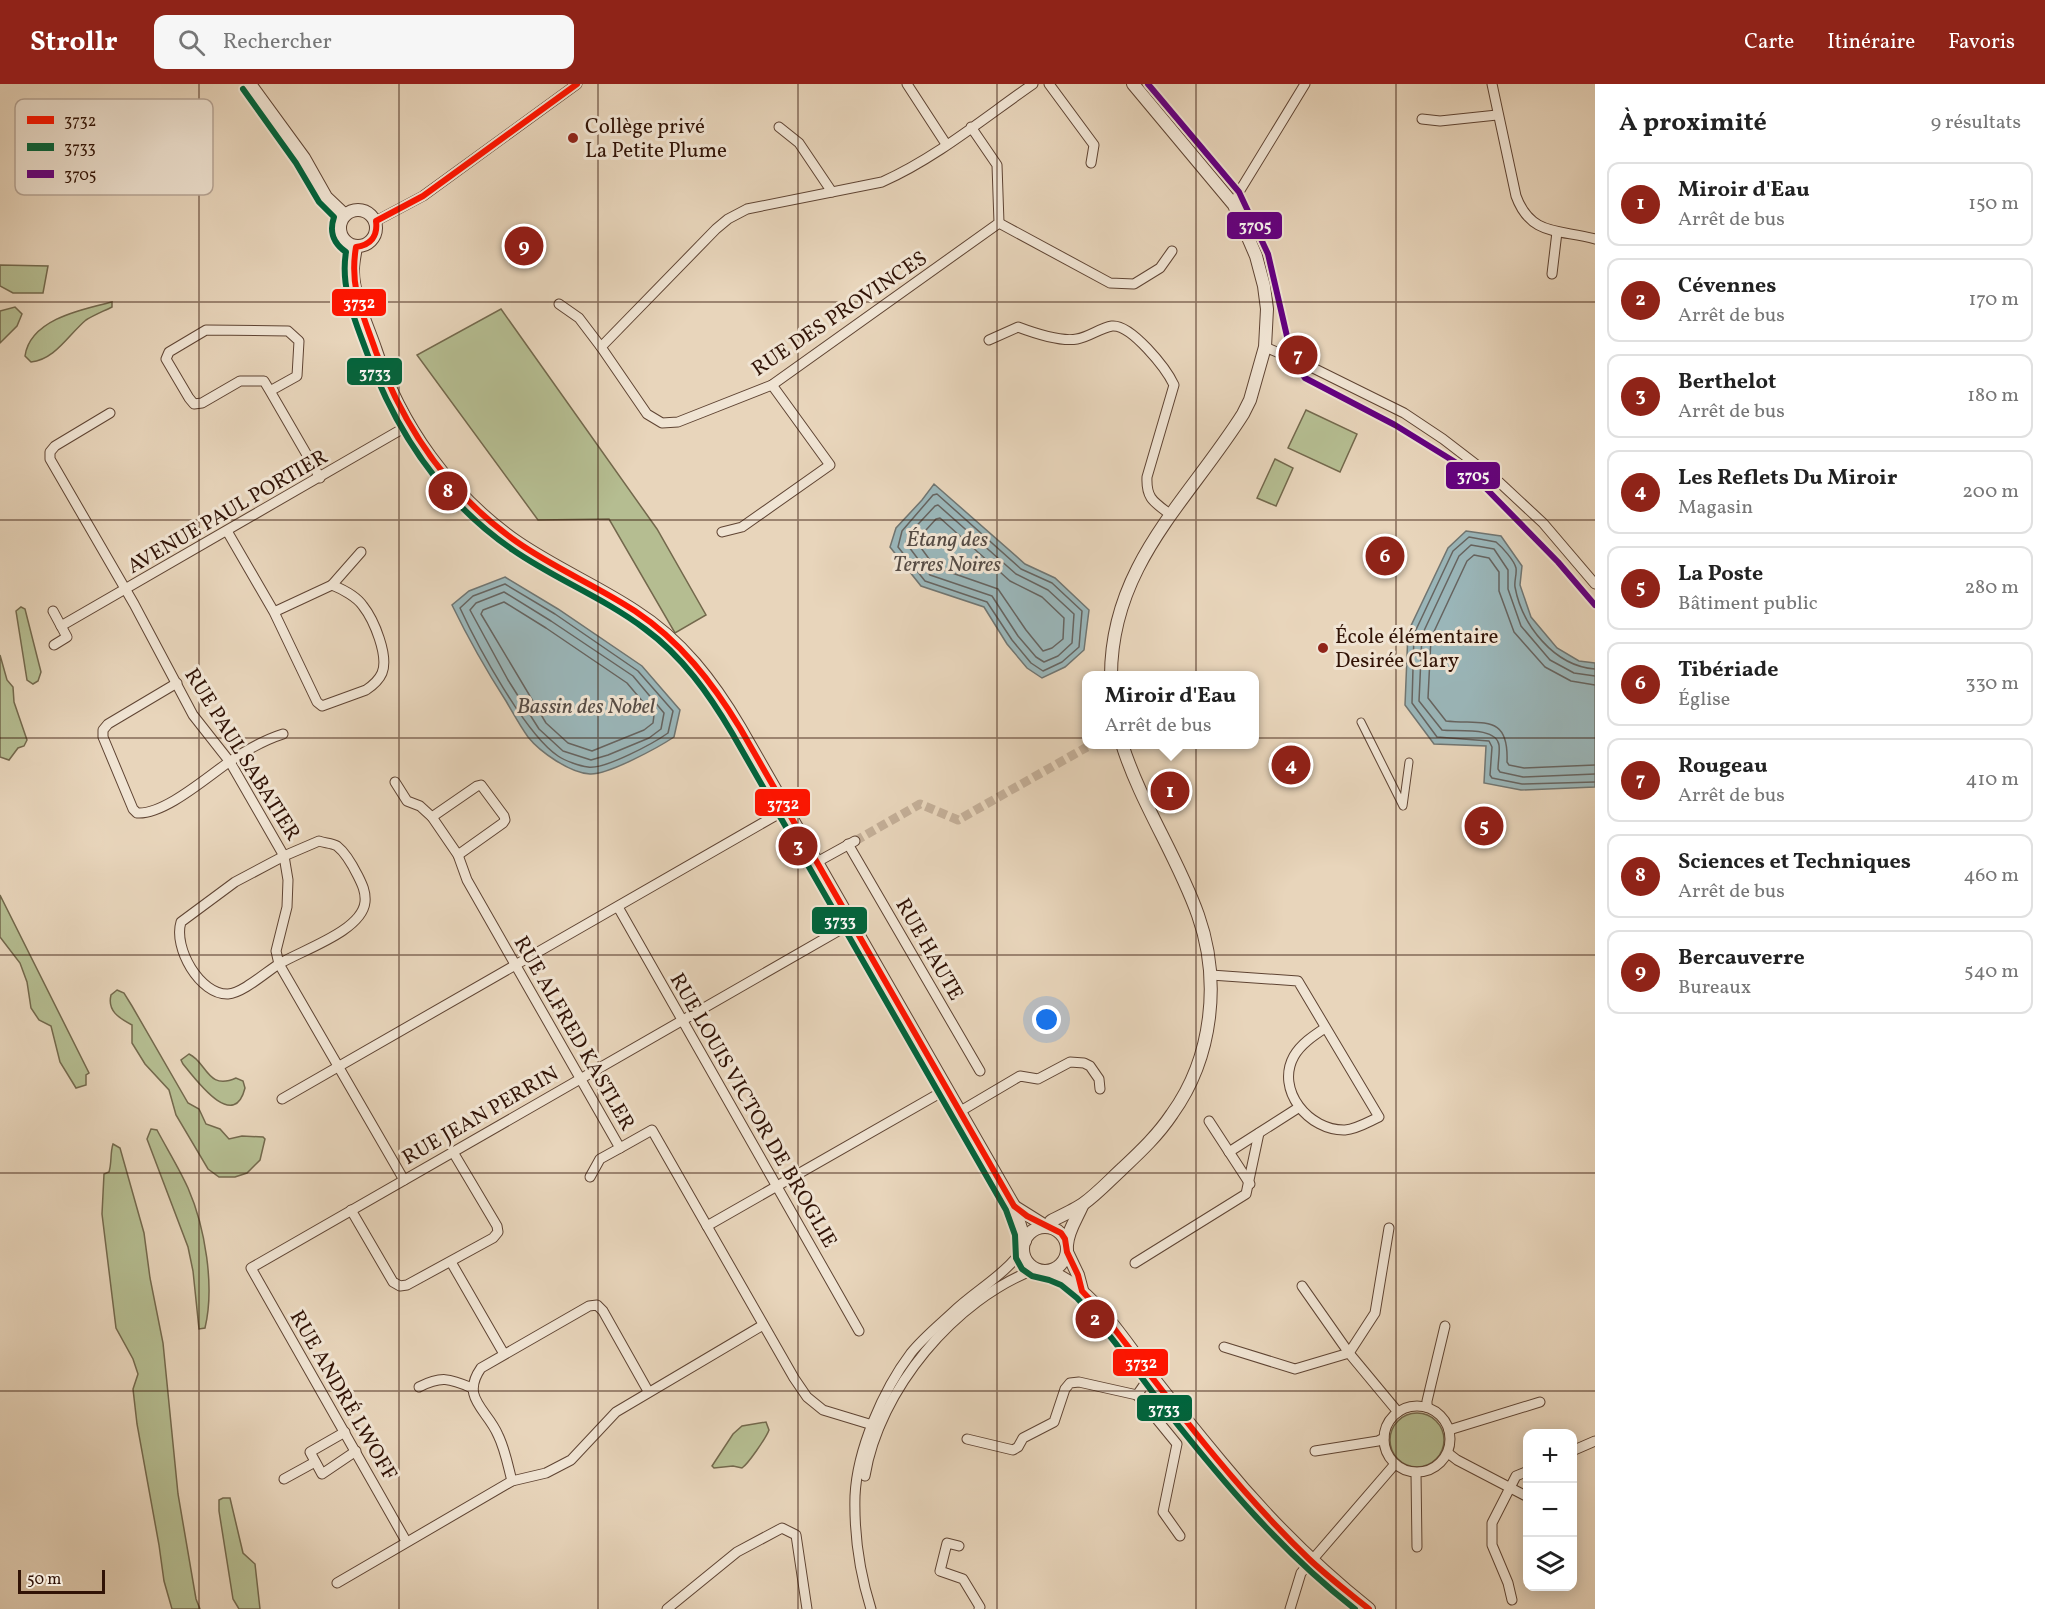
<!DOCTYPE html>
<html lang="fr">
<meta charset="utf-8">
<style>
:root{--surface:#fff;--page:#f6f6f6;--text:#222;--muted:#767676;--line:#e0e0e0;--accent:#8f2418}
body{margin:0;font-family:Vollkorn,serif;background:var(--page);color:var(--text)}
.controls{position:absolute;right:18px;bottom:18px;display:grid;overflow:hidden;border-radius:12px;box-shadow:0 3px 15px #0003}
.controls button{width:54px;height:54px;display:grid;place-items:center;padding:0;border:0;border-bottom:2px solid var(--line);background:var(--surface);color:var(--text);font:30px sans-serif}
.scale{position:absolute;left:18px;bottom:15px;width:87px;box-sizing:border-box;padding-left:6px;border:3px solid #311306;border-top:0;font-size:16px;line-height:21px;white-space:nowrap;color:#311306;-webkit-text-stroke:4px #f0e4d3;paint-order:stroke}
.you{position:absolute;left:1047px;top:936px;width:21px;height:21px;margin:-15px;border:4px solid #fff;border-radius:50%;background:#1a73e8;box-shadow:0 0 0 9px #1a73e833}
.badge{display:grid;place-items:center;width:39px;height:39px;border-radius:50%;background:var(--accent);color:#fff;font-size:20px;font-weight:700}
.pin{position:absolute;translate:-50% -50%;border:3px solid #fff;box-shadow:0 2px 6px #0006}
.popup{position:absolute;left:1082px;top:587px;width:177px;height:78px;box-sizing:border-box;display:grid;place-content:center;border-radius:12px;background:var(--surface);filter:drop-shadow(0 2px 4px #0005);font-size:20px;white-space:nowrap;color:var(--muted)}
.popup b{font-size:22px;color:var(--text)}
.popup::after{content:'';position:absolute;left:50%;top:100%;margin-left:-12px;border:12px solid transparent;border-top-color:var(--surface)}
.list{margin:0;padding:0;list-style:none}
h2{display:flex;justify-content:space-between;align-items:center;height:78px;margin:0;padding:0 24px;font-size:26px}
h2 small{font-size:20px;font-weight:400;color:var(--muted)}
.list li{display:grid;grid-template-columns:39px 1fr auto;gap:18px;align-items:center;box-sizing:border-box;height:84px;margin:0 12px 12px;padding:0 12px;border:2px solid var(--line);border-radius:12px}
.list b{display:block;font-size:22px;white-space:nowrap}
.list p{margin:0;font-size:20px;white-space:nowrap;color:var(--muted)}
.list em{font-size:20px;font-style:normal;color:var(--muted)}
.icon{flex:none;width:33px;height:33px;fill:none;stroke:currentColor;stroke-width:2;stroke-linecap:round;stroke-linejoin:round}
.map{position:relative;flex:none;width:1595px;height:1525px;overflow:hidden}
header{display:flex;align-items:center;gap:36px;box-sizing:border-box;height:84px;padding:0 30px;background:var(--accent);color:#fff}
header strong{font-size:28px}
nav{display:flex;gap:33px;margin-inline-start:auto;font-size:21px}
.search{width:420px;height:54px;background:var(--page);display:flex;align-items:center;gap:15px;box-sizing:border-box;padding:0 21px;border-radius:12px;color:var(--muted);font-size:22px}
main{display:flex}
aside{flex:1;background:var(--surface)}
.map>svg:first-child{display:block}
.green{fill:#b5bd91;stroke:#73684c;stroke-width:1.5}
.water{fill:#9ab6b9;stroke:#707571;stroke-width:1.5}
.lines{fill:none;stroke-linecap:round;stroke-linejoin:round}
.shore{stroke:#666460;stroke-width:1.5}
.minor-tunnel{stroke:#c3ae97;stroke-width:9;stroke-dasharray:9 4.5;stroke-linecap:butt}
.pedestrian-casing{stroke:#5f4433;stroke-width:9}
.minor-casing{stroke:#5f4433;stroke-width:11}
.tertiary-casing{stroke:#5f4433;stroke-width:14}
.pedestrian{stroke:#f0e4d3;stroke-width:7}
.minor{stroke:#f0e4d3;stroke-width:9}
.tertiary{stroke:#f0e4d3;stroke-width:12}
.bus-1-casing{stroke:#f0e4d3;stroke-width:10}
.bus-2-casing{stroke:#f0e4d3;stroke-width:10}
.bus-3-casing{stroke:#f0e4d3;stroke-width:10}
.bus-1{stroke:#ff1400;stroke-width:6}
.bus-2{stroke:#00643c;stroke-width:6}
.bus-3{stroke:#640082;stroke-width:6}
.grid{fill:none;stroke:#311306;stroke-width:1.5;stroke-opacity:0.55}
.poi-dot{fill:#8f2418;stroke:#f0e4d3;stroke-width:2}
.labels{text-anchor:middle;stroke-width:6;stroke-linejoin:round;paint-order:stroke}
.poi-label{font-size:21px;fill:#311306;stroke:#f0e4d3;text-anchor:start}
.street-label{font-size:21px;fill:#311306;stroke:#f0e4d3}
.water-label{font-size:22px;font-style:italic;fill:#564c45;stroke:#f0e4d3}
.key{fill:#f0e4d3;stroke:#b7a596;stroke-width:1.5}
.key-label{font-size:16px;fill:#311306}
.line-badge{stroke:#f0e4d3;stroke-width:2}
.badge-label{font-size:16px;text-anchor:middle;font-weight:bold;fill:#fff}
</style>
<header>
<strong>Strollr</strong>
<div class="search"><svg class="icon" aria-label="search" viewBox="0 0 24 24"><circle cx="10" cy="10" r="6"/><path d="M15 15l6 6"/></svg>Rechercher</div>
<nav><a>Carte</a><a>Itinéraire</a><a>Favoris</a></nav>
</header>
<main>
<div class="map">
<svg width="1595" height="1525" viewBox="0 0 1595 1525">
<rect width="100%" height="100%" fill="#e8d5bb"/>
<filter id="stains"><feTurbulence type="fractalNoise" baseFrequency=".00333" numOctaves="4"/><feColorMatrix values="0 0 0 0 .2 0 0 0 0 .09 0 0 0 0 .02 0 0 0 .5 -.17"/></filter>
<radialGradient id="worn" r=".72"><stop offset=".6" stop-color="#630" stop-opacity="0"/><stop offset="1" stop-color="#630" stop-opacity=".3"/></radialGradient>
<g class="green">
<polygon points="0,181 48,182 43,209 13,209 0,202"/>
<path d="M112,218V223C104,227 94,231 86,236C69,250 55,276 31,278L25,272C30,235 83,225 112,218Z"/>
<polygon points="15,223 22,230 17,242 0,259 0,227"/>
<polygon points="501,225 657,445 706,531 675,549 609,435 538,436 417,271"/>
<polygon points="1306,326 1357,350 1340,388 1288,364"/>
<polygon points="1275,375 1293,384 1276,422 1257,414"/>
<polygon points="21,523 25,525 41,588 38,597 33,600 27,596 16,527"/>
<polygon points="0,571 7,596 13,603 14,618 27,656 24,662 18,664 9,676 0,673"/>
<polygon points="0,811 89,989 86,991 86,1001 76,1004 60,978 51,942 39,936 31,924 27,898 20,879 0,853"/>
<path d="M117,906L124,909L132,922L188,1019L199,1025L206,1040L220,1045L229,1055L242,1052L263,1053L265,1055L260,1076L247,1089L235,1093H219L208,1085L176,1031L169,1006L145,980L132,959V941C119,934 107,927 111,911Z"/>
<path d="M189,970C207,978 207,1007 236,994L243,997L245,1004C234,1048 196,996 183,980L181,976Z"/>
<path d="M151,1045L157,1046C167,1065 179,1084 188,1104C205,1143 215,1202 205,1244L199,1245L193,1187L188,1163L147,1055Z"/>
<path d="M113,1060L120,1064L144,1149L150,1194L163,1259L178,1410L196,1515L200,1525H172L164,1497L159,1461L137,1340L133,1305L138,1290L133,1275L116,1244L102,1130L104,1090L109,1088C112,1078 110,1069 113,1060Z"/>
<circle cx="1417" cy="1356" r="27"/>
<path d="M766,1338L769,1346C766,1354 748,1380 742,1384L733,1382L714,1384L712,1382L733,1350L742,1342Z"/>
<polygon points="223,1414 230,1414 243,1469 255,1480 260,1525 239,1525 233,1515 219,1427 219,1416"/>
</g>
<g class="water">
<polygon points="934,400 1025,480 1055,494 1089,526 1084,566 1065,583 1042,594 1027,584 1007,560 984,523 921,502 890,463 896,444 922,416"/>
<polygon points="1466,447 1501,452 1522,482 1520,501 1531,533 1557,564 1579,577 1595,579 1595,703 1521,706 1484,699 1486,662 1434,660 1405,621 1408,548 1448,464"/>
<path d="M505,493L558,525L642,582L680,626L674,653C659,663 608,691 590,690C570,689 540,668 528,653C520,642 513,629 506,617C486,586 468,554 452,521L469,507Z"/>
</g>
<g class="lines">
<g class="shore">
<polygon points="937,410 1021,485 1052,499 1082,527 1079,563 1062,578 1043,587 1031,579 1012,556 987,518 925,497 898,463 902,447 933,411"/>
<polygon points="938,421 1016,490 1048,506 1074,530 1072,559 1058,572 1044,578 1036,573 1018,552 992,512 930,491 906,459 908,451 935,422"/>
<polygon points="940,434 1010,497 1042,513 1064,534 1063,555 1052,564 1043,567 1026,546 998,505 935,483 916,457 936,435"/>
<path d="M505,500L555,530L638,587L673,627L668,649C654,659 604,686 588,683C580,682 565,677 558,672C525,650 477,561 460,524L473,512Z"/>
<polygon points="504,508 551,537 633,592 664,629 661,645 649,654 608,671 591,676 563,667 539,645 508,596 470,526 476,519"/>
<polygon points="504,518 546,544 627,599 654,631 653,639 644,646 592,667 568,659 546,639 481,530 483,526"/>
<path d="M1595,585C1554,582 1522,541 1515,503C1514,497 1517,490 1516,484C1514,476 1502,463 1496,458L1469,453L1453,467L1414,550L1412,619L1437,653L1489,657L1492,663L1490,691L1492,694L1522,700L1595,698"/>
<path d="M1595,592L1574,589L1550,576L1521,542L1508,505V486L1494,465L1471,461L1459,472L1422,551L1419,617L1442,646C1456,648 1496,642 1499,661C1500,668 1498,678 1498,685L1500,688L1523,693L1595,690"/>
<path d="M1595,601L1571,597L1545,583L1514,548L1499,507V488L1489,474L1474,471L1467,477L1431,554L1428,614L1446,637C1483,641 1509,629 1507,678L1509,681L1524,684L1595,681"/>
</g>
<polyline class="minor-tunnel" points="855,757 920,720 958,736 1087,663"/>
<defs>
<polyline id="pedestrian" points="1361,638 1403,722 1409,678"/>
<g id="minor">
<polyline points="907,0 946,60"/>
<polyline points="1049,0 1094,61 1091,79"/>
<path d="M1492,0L1516,112C1531,153 1560,145 1595,155"/>
<polyline points="1422,35 1440,37 1497,31"/>
<polyline points="779,43 799,59 832,108"/>
<path d="M971,43L997,81L999,139L772,301L678,338L662,339L647,330L601,263L716,145L728,135L747,125L882,98C936,74 984,34 1033,0"/>
<polyline points="1234,121 1239,108 1305,0"/>
<polyline points="376,137 423,112 577,0"/>
<polyline points="999,139 1110,199 1134,200 1160,184 1172,167"/>
<polyline points="1552,190 1557,148"/>
<polyline points="559,220 579,234 601,263"/>
<path d="M989,256L1018,243C1034,249 1061,258 1077,255C1089,253 1100,244 1112,242C1131,240 1166,284 1174,301L1147,393C1146,415 1154,418 1171,431"/>
<polyline points="1265,263 1303,279 1404,329 1443,355 1499,398 1543,439 1595,500"/>
<polyline points="270,307 297,292 299,257 288,247 206,246 169,268 166,275 189,314 194,320 202,319 240,297 264,297 270,307 314,383 320,394"/>
<polyline points="110,329 55,362 50,368 50,375 134,520 193,631 230,678 284,772 288,796 287,823 276,867 279,880 404,1096"/>
<path d="M227,447L274,528L317,618L322,622L366,606C372,602 379,596 382,589C389,572 374,536 363,522C357,513 342,505 332,501L274,528"/>
<polyline points="722,448 742,443 830,381 772,301"/>
<polyline points="332,501 361,468"/>
<polyline points="53,527 67,553 54,561"/>
<polyline points="61,542 409,341"/>
<path d="M177,599L108,640L103,646V653L133,725L137,729C164,731 207,693 229,678C245,667 264,656 283,650"/>
<polyline points="395,698 407,717 420,722 432,733 458,771 467,796 620,1064 652,1046 794,1294 807,1313 823,1326 879,1343"/>
<polyline points="432,733 477,702 481,701 504,732 505,736 503,739 458,771"/>
<path d="M319,757C324,759 332,759 337,762C346,769 353,782 358,792C362,800 366,808 365,818C362,847 302,866 279,880C266,888 243,909 228,910C200,911 173,864 181,838L235,798L284,772Z"/>
<polyline points="848,760 980,987"/>
<polyline points="817,778 855,757"/>
<polyline points="618,823 859,1247"/>
<path d="M1211,891L1298,897L1379,1033C1368,1038 1357,1045 1345,1046C1309,1047 1275,1006 1294,972C1301,960 1313,952 1325,944"/>
<polyline points="282,1015 787,725"/>
<polyline points="959,1028 1020,992 1038,995 1070,978 1084,979 1090,982 1099,995 1100,1005"/>
<polyline points="1209,1037 1250,1100"/>
<polyline points="1229,1068 1298,1024"/>
<polyline points="590,1093 600,1075 620,1064"/>
<polyline points="351,1126 393,1198 400,1202 407,1201 493,1154 498,1148 497,1142 453,1068"/>
<polyline points="707,1142 947,1005"/>
<polyline points="451,1178 504,1270"/>
<polyline points="1135,1179 1246,1110 1259,1049"/>
<polyline points="1302,1202 1349,1269 1398,1328"/>
<polyline points="1224,1263 1295,1285 1349,1269 1375,1229 1389,1144"/>
<path d="M419,1303C441,1292 449,1294 472,1304"/>
<polyline points="1137,1311 1177,1360 1163,1428 1180,1452"/>
<circle cx="1417" cy="1355" r="33"/>
<polyline points="1427,1323 1427,1317 1445,1242"/>
<polyline points="1449,1346 1540,1318"/>
<polyline points="345,1348 310,1368 322,1390 356,1367"/>
<polyline points="967,1355 1013,1366 1018,1363 1023,1354 1054,1338 1065,1305 1070,1299 1079,1298 1137,1311 1151,1291"/>
<polyline points="1315,1367 1378,1357 1384,1354"/>
<polyline points="1572,1367 1595,1357"/>
<polyline points="1448,1369 1457,1376 1528,1413"/>
<polyline points="1416,1389 1417,1463"/>
<path d="M865,1392C879,1306 955,1215 1036,1185"/>
<polyline points="284,1395 315,1378"/>
<path d="M512,1397C508,1382 505,1365 498,1351C487,1325 460,1314 481,1284L589,1222L597,1221L603,1227L648,1307"/>
<polyline points="406,1457 251,1184 852,839"/>
<polyline points="959,1462 947,1459 940,1487 963,1495 980,1523 979,1525"/>
<polyline points="337,1499 512,1397 546,1389 571,1376 616,1328 763,1241"/>
<polyline points="1512,1516 1508,1499 1492,1461 1492,1439 1516,1392 1528,1387"/>
<polyline points="667,1525 737,1468 782,1444 796,1451 807,1525"/>
<path d="M871,1525C860,1490 854,1450 855,1412C857,1366 883,1306 911,1269C923,1254 939,1241 953,1228C976,1206 1007,1190 1024,1163"/>
<polyline points="1290,1525 1301,1489 1395,1380"/>
</g>
<g id="tertiary">
<polyline points="250,0 304,74 326,113 345,131"/>
<circle cx="358" cy="144" r="18"/>
<path d="M356,163C355,170 353,178 353,185C352,209 367,241 375,264C400,342 450,411 517,458C555,484 597,502 635,527C681,556 713,598 740,644L1014,1122L1025,1157"/>
<path d="M1111,592C1111,481 1188,417 1243,330L1250,316L1265,263L1267,225L1264,202L1256,172L1234,121L1133,0"/>
<polyline points="1015,1123 1047,1143"/>
<path d="M1049,1143L1051,1137C1059,1133 1076,1125 1083,1120C1097,1110 1110,1096 1123,1084C1141,1067 1158,1051 1172,1030C1213,973 1221,896 1198,831C1177,772 1141,720 1122,660"/>
<circle cx="1045" cy="1165" r="22"/>
<path d="M1067,1161C1068,1146 1076,1136 1082,1122"/>
<polyline points="1067,1168 1078,1191 1082,1206"/>
<path d="M1049,1187C1093,1205 1119,1250 1147,1286C1171,1317 1196,1348 1221,1378C1266,1433 1314,1481 1369,1525"/>
</g>
</defs>
<use href="#pedestrian" class="pedestrian-casing"/>
<use href="#minor" class="minor-casing"/>
<use href="#tertiary" class="tertiary-casing"/>
<use href="#pedestrian" class="pedestrian"/>
<use href="#minor" class="minor"/>
<use href="#tertiary" class="tertiary"/>
<defs>
<path id="bus-1" d="M577,0L423,112L376,137C378,152 371,161 356,163C349,204 363,230 376,268C404,344 450,411 517,458C554,484 597,502 635,527C680,557 712,598 740,644L1014,1122L1027,1132L1061,1149L1065,1155L1067,1168L1078,1191L1082,1207L1099,1225C1166,1311 1230,1399 1309,1475C1328,1493 1349,1509 1369,1525"/>
<path id="bus-2" d="M243,5L296,79L319,118L334,133C329,148 333,159 346,168C340,204 355,236 367,269C396,348 443,418 513,466C555,495 604,514 645,545C682,572 709,610 732,649L1006,1126L1015,1151L1016,1174L1022,1185L1032,1192L1049,1196L1061,1201L1077,1214C1110,1249 1137,1288 1166,1326C1223,1398 1282,1468 1355,1525"/>
<polyline id="bus-3" points="1148,0 1239,108 1268,170 1292,274 1305,294 1395,341 1468,386 1558,478 1595,521"/>
</defs>
<use href="#bus-1" class="bus-1-casing"/>
<use href="#bus-2" class="bus-2-casing"/>
<use href="#bus-3" class="bus-3-casing"/>
<use href="#bus-1" class="bus-1"/>
<use href="#bus-2" class="bus-2"/>
<use href="#bus-3" class="bus-3"/>
</g>
<path class="grid" d="M199,0V1525M399,0V1525M598,0V1525M798,0V1525M997,0V1525M1196,0V1525M1396,0V1525M0,218H1595M0,436H1595M0,654H1595M0,871H1595M0,1089H1595M0,1307H1595"/>
<g class="poi-dot">
<circle cx="573" cy="54" r="6"/>
<circle cx="1323" cy="564" r="6"/>
</g>
<g class="labels">
<g class="poi-label">
<text x="585" y="49">Collège privé<tspan x="585" dy="24">La Petite Plume</tspan></text>
<text x="1335" y="559">École élémentaire<tspan x="1335" dy="24">Desirée Clary</tspan></text>
</g>
<g class="street-label">
<text transform="translate(839 229) rotate(-34)" y="7">RUE DES PROVINCES</text>
<text transform="translate(227 427) rotate(-30)" y="7">AVENUE PAUL PORTIER</text>
<text transform="translate(243 670) rotate(58)" y="7">RUE PAUL SABATIER</text>
<text transform="translate(930 865) rotate(60)" y="7">RUE HAUTE</text>
<text transform="translate(575 949) rotate(60)" y="7">RUE ALFRED KASTLER</text>
<text transform="translate(754 1026) rotate(60)" y="7">RUE LOUIS VICTOR DE BROGLIE</text>
<text transform="translate(480 1031) rotate(-30)" y="7">RUE JEAN PERRIN</text>
<text transform="translate(344 1311) rotate(60)" y="7">RUE ANDRÉ LWOFF</text>
</g>
<g class="water-label">
<text x="947" y="462">Étang des<tspan x="947" dy="25">Terres Noires</tspan></text>
<text x="586" y="629">Bassin des Nobel</text>
</g>
</g>
<rect x="15" y="15" width="198" height="96" rx="9" class="key"/>
<rect x="27" y="32" width="27" height="8" fill="#ff1400"/>
<rect x="27" y="59" width="27" height="8" fill="#00643c"/>
<rect x="27" y="86" width="27" height="8" fill="#640082"/>
<g class="key-label">
<text x="64" y="42">3732</text>
<text x="64" y="69">3733</text>
<text x="64" y="96">3705</text>
</g>
<g class="line-badge">
<rect x="1226" y="127" width="57" height="29" rx="6" fill="#640082"/>
<rect x="331" y="204" width="56" height="29" rx="6" fill="#ff1400"/>
<rect x="346" y="273" width="57" height="29" rx="6" fill="#00643c"/>
<rect x="1445" y="377" width="56" height="29" rx="6" fill="#640082"/>
<rect x="754" y="704" width="57" height="29" rx="6" fill="#ff1400"/>
<rect x="811" y="822" width="57" height="29" rx="6" fill="#00643c"/>
<rect x="1112" y="1264" width="57" height="29" rx="6" fill="#ff1400"/>
<rect x="1136" y="1310" width="57" height="28" rx="6" fill="#00643c"/>
</g>
<g class="badge-label">
<text x="1255" y="147">3705</text>
<text x="359" y="224">3732</text>
<text x="375" y="294">3733</text>
<text x="1473" y="397">3705</text>
<text x="783" y="725">3732</text>
<text x="840" y="842">3733</text>
<text x="1141" y="1284">3732</text>
<text x="1164" y="1330">3733</text>
</g>
<rect width="100%" height="100%" filter="url(#stains)"/>
<rect width="100%" height="100%" fill="url(#worn)"/>
</svg>
<div class="controls">
<button>+</button>
<button>−</button>
<button><svg class="icon" aria-label="layers" viewBox="0 0 24 24"><path d="M12 4l9 5-9 5-9-5zM3 14l9 5 9-5"/></svg></button>
</div>
<div class="scale">50 m</div>
<div class="you"></div>
<div class="pin badge" style="left:1170px;top:707px">1</div>
<div class="popup"><b>Miroir d'Eau</b>Arrêt de bus</div>
<div class="pin badge" style="left:1095px;top:1235px">2</div>
<div class="pin badge" style="left:798px;top:762px">3</div>
<div class="pin badge" style="left:1291px;top:681px">4</div>
<div class="pin badge" style="left:1484px;top:742px">5</div>
<div class="pin badge" style="left:1385px;top:472px">6</div>
<div class="pin badge" style="left:1298px;top:271px">7</div>
<div class="pin badge" style="left:448px;top:407px">8</div>
<div class="pin badge" style="left:524px;top:162px">9</div>
</div>
<aside>
<h2>À proximité<small>9 résultats</small></h2>
<ul class="list">
<li><span class="badge">1</span><div><b>Miroir d'Eau</b><p>Arrêt de bus</p></div><em>150 m</em></li>
<li><span class="badge">2</span><div><b>Cévennes</b><p>Arrêt de bus</p></div><em>170 m</em></li>
<li><span class="badge">3</span><div><b>Berthelot</b><p>Arrêt de bus</p></div><em>180 m</em></li>
<li><span class="badge">4</span><div><b>Les Reflets Du Miroir</b><p>Magasin</p></div><em>200 m</em></li>
<li><span class="badge">5</span><div><b>La Poste</b><p>Bâtiment public</p></div><em>280 m</em></li>
<li><span class="badge">6</span><div><b>Tibériade</b><p>Église</p></div><em>330 m</em></li>
<li><span class="badge">7</span><div><b>Rougeau</b><p>Arrêt de bus</p></div><em>410 m</em></li>
<li><span class="badge">8</span><div><b>Sciences et Techniques</b><p>Arrêt de bus</p></div><em>460 m</em></li>
<li><span class="badge">9</span><div><b>Bercauverre</b><p>Bureaux</p></div><em>540 m</em></li>
</ul>
</aside>
</main>
